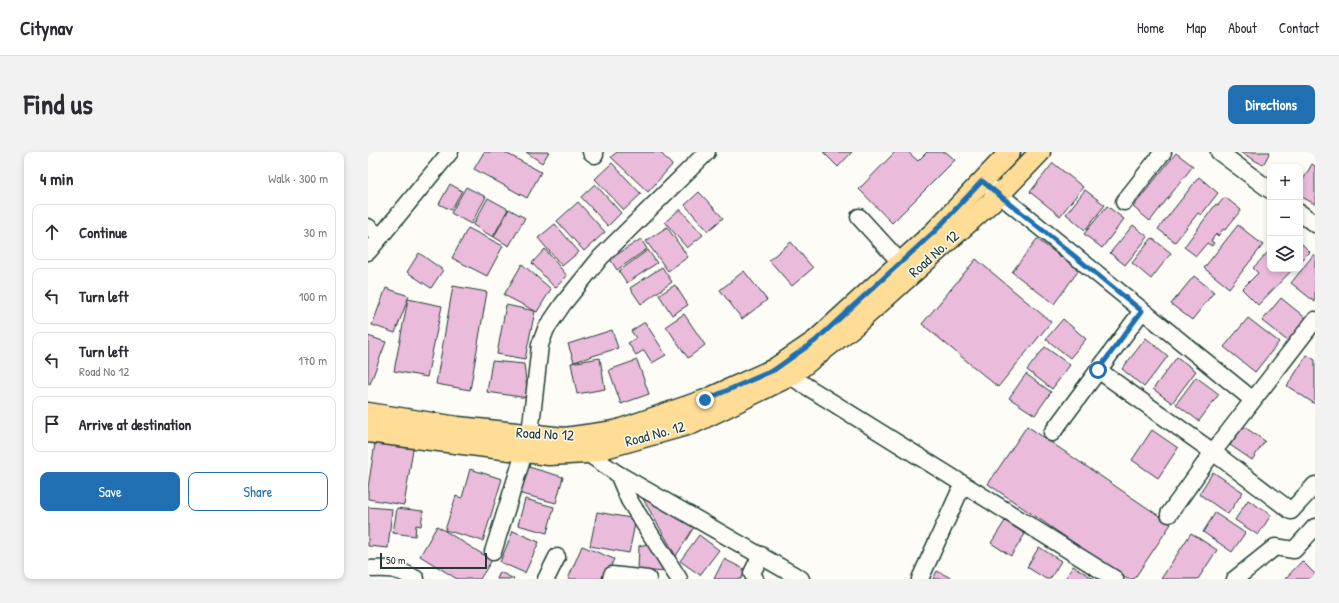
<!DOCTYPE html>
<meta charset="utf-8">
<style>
:root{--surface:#fff;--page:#f2f2f3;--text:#2b2b33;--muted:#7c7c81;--line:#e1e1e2;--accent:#1f6fb2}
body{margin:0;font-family:"Patrick Hand",sans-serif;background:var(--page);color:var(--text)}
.controls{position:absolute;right:12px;top:12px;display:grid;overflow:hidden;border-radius:8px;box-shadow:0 2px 6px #0003}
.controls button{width:36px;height:36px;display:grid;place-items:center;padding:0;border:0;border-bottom:1px solid var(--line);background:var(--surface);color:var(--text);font:20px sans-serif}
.scale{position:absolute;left:12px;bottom:10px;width:107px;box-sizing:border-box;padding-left:4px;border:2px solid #1f3d34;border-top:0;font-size:11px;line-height:14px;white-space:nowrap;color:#1f3d34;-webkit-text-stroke:3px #fdfcf7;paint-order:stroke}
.stop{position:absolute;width:12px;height:12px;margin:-9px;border:3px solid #1f6fb2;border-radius:50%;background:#fff}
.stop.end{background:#1f6fb2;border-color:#fff;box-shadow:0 1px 4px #0008}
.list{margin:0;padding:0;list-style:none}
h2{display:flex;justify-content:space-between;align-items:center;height:52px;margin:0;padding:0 16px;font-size:17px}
h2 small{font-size:13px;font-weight:400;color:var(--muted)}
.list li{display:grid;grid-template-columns:26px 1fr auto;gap:12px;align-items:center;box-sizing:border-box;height:56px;margin:0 8px 8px;padding:0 8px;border:1px solid var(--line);border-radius:8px}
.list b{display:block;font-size:15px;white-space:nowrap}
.list p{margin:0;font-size:13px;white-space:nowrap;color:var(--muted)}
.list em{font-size:13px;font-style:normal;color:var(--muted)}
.actions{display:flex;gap:8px;padding:12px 16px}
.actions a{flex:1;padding:9px 0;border:1px solid var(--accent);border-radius:8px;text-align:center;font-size:14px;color:var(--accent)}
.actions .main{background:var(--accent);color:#fff}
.icon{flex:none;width:22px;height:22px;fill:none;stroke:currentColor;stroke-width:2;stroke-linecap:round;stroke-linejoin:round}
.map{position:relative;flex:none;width:947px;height:427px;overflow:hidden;border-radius:8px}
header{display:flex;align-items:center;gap:24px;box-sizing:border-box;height:56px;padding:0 20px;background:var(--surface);border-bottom:1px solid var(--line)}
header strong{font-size:19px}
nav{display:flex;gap:22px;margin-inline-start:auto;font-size:14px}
.intro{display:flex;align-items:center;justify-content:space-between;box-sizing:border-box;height:96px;padding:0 24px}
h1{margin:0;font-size:28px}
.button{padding:10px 18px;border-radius:8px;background:var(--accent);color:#fff;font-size:14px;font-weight:700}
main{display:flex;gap:24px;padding:0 24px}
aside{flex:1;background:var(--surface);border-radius:8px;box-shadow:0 2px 6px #0003}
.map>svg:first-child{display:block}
.building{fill:#ebbbdc;stroke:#1f3d34}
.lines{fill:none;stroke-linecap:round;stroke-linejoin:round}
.minor-casing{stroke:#1f3d34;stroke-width:19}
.major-casing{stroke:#1f3d34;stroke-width:23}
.minor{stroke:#fdfcf7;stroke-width:16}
.major{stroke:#ffdd96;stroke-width:20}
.route{stroke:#1f6fb2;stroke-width:5}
.labels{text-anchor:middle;stroke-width:3;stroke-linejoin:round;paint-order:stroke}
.street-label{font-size:15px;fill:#1f3d34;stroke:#fdfcf7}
</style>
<header>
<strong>Citynav</strong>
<nav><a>Home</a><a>Map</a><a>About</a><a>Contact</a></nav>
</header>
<div class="intro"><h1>Find us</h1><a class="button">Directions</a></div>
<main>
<aside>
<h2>4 min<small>Walk · 300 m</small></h2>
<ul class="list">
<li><svg class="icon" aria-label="ahead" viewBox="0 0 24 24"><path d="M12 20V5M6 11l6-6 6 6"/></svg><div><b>Continue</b></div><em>30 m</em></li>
<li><svg class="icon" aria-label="left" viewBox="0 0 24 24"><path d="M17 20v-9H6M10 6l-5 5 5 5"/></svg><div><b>Turn left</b></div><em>100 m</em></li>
<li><svg class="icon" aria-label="left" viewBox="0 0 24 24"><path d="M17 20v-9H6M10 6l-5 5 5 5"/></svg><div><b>Turn left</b><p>Road No 12</p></div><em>170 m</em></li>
<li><svg class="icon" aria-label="arrive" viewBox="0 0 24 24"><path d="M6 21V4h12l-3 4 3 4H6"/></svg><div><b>Arrive at destination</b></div></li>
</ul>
<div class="actions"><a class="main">Save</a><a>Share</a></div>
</aside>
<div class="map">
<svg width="947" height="427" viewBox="0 0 947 427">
<rect width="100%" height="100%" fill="#fdfcf7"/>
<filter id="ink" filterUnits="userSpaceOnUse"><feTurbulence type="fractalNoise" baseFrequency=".025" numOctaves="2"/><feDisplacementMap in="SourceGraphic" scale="8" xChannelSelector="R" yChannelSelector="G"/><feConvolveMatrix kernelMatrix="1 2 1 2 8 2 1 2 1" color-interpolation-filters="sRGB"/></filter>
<g filter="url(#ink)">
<g class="building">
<polygon points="116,0 136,0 173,20 159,46 106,17"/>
<polygon points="158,0 181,0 174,11"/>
<polygon points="249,0 292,0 304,13 280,40 243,5"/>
<polygon points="455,0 484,0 470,15"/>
<polygon points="527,0 540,0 550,9 559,0 578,0 587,8 524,71 491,37"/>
<polygon points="872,0 902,0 895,13"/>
<polygon points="808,1 825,14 782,69 765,55"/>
<polygon points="244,11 273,42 256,58 227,27"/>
<polygon points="685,11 715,35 692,64 662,40"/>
<polygon points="944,12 947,14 947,52 932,44 932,33"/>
<polygon points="831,25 850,41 833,63 830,61 807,90 790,77"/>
<polygon points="82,32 94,39 83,58 71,52"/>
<polygon points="227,32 253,61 240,74 213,45"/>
<polygon points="98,35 118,45 103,72 83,61"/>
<polygon points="717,38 737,53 717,78 698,62"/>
<polygon points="331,40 355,66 340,79 317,53"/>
<polygon points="857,45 873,58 857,78 855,77 850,84 848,82 843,89 846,91 844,94 839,91 828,104 816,95 848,52 850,53"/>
<polygon points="120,46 140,57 125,85 105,73"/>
<polygon points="210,50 237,80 216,99 189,69"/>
<polygon points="739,54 756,67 734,96 716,82"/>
<polygon points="141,57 157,66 141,94 126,85"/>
<polygon points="312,57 335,83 319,96 297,70"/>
<polygon points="187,72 211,100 194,114 170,86"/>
<polygon points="765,73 780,85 757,113 742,101"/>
<polygon points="870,73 895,93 861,136 836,116"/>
<polygon points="299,75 320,105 300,119 278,89"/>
<polygon points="100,76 135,94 119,124 84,106"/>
<polygon points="784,86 803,101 783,127 764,111"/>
<polygon points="273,87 279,97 249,118 242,107"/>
<polygon points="669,87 711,118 686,152 644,120"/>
<polygon points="423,90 445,116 424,134 401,108"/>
<polygon points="932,90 942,100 932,110"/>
<polygon points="177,97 199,124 187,136 164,111"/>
<polygon points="280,98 289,111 259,131 251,119"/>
<polygon points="902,98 902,117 925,117 890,153 874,137 890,121 885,116"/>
<polygon points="51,101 75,118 63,136 39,120"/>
<polygon points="946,102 947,103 947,150 923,131"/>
<polygon points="608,107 683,170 630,235 554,172"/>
<polygon points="154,112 183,137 169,160 136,143"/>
<polygon points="294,115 304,130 273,152 262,136"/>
<polygon points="376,119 399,148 374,167 352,138"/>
<polygon points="826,124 846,140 824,168 803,152"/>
<polygon points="307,133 320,153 304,163 291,143"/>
<polygon points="85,134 119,140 102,238 68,232"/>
<polygon points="18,136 41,144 27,181 4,173"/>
<polygon points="913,146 939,167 921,190 894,169"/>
<polygon points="40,147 74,154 59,225 26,219"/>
<polygon points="138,153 167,159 157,207 129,202"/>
<polygon points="316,162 337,193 320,206 298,174"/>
<polygon points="880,166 911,190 887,220 856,195"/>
<polygon points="695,167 718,187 702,206 678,187"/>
<polygon points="277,170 298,203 284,211 276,198 268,203 260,191 268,186 263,179"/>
<polygon points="244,178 250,196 206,210 200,192"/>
<polygon points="0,184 18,190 2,232 0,231"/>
<polygon points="778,186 800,204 776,235 754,217"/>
<polygon points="677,195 702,213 684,237 659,218"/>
<polygon points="939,203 947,208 947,252 919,234"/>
<polygon points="809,205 828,219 804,251 785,237"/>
<polygon points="232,206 237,237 209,242 203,211"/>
<polygon points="269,208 281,242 253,252 241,218"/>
<polygon points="124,209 156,212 160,246 119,240"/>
<polygon points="658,222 683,240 667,263 641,246"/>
<polygon points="828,225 851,242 831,269 808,252"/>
<polygon points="659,274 803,372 766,427 759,427 620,332"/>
<polygon points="875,274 897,289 884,308 862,293"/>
<polygon points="784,278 810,296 790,326 764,308"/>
<polygon points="7,291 45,297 36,353 0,347 0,336"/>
<polygon points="157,314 195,325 188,351 150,341"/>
<polygon points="102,317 134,327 115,389 77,378 88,344 94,346"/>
<polygon points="845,320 875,340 860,362 831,342"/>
<polygon points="271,340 326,375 308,404"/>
<polygon points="157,347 186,355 179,381 150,373"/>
<polygon points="880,348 903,363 890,383 867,368"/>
<polygon points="0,355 24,357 20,396 0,394"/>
<polygon points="29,356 55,359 53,374 48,373 47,384 25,381"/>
<polygon points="229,360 268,367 261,401 222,394"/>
<polygon points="847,361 877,381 864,400 835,380"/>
<polygon points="637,369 657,382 643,404 623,391"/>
<polygon points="69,374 124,408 112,427 89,427 52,404"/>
<polygon points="145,379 171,390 157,421 132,410"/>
<polygon points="823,381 849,398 830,427 793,427"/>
<polygon points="331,383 351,398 332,423 312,409"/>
<polygon points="283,391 299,420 270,418 271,394"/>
<polygon points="214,394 246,407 237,427 200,427"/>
<polygon points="671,395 693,409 682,427 678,427 659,415"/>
<polygon points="356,407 378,418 373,427 346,427"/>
<polygon points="934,409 947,422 947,427 917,427"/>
<polygon points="705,414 726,427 697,427"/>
<polygon points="569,419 585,427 565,427"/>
<polygon points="132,420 146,427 129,427"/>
</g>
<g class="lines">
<defs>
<g id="minor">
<polyline points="223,0 227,3"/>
<polyline points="851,0 902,38"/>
<polyline points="622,35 885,248"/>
<polyline points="756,50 795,0"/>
<polyline points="932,61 947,72"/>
<polyline points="491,65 533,111"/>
<polyline points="0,75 12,85"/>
<polyline points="0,100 82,0"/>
<polyline points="730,218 845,300 923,359 947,333"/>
<polyline points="422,224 747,427"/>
<polyline points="684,281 774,159"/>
<polyline points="219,301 250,322 433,427"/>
<polyline points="250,322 261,348 311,427"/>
<polyline points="801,362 845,300 947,168"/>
<polyline points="125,400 162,282 172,193 178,177 195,152 233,105 339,0"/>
<path d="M0,417C21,416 29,416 48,427"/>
<polyline points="178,427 189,405"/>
<polyline points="243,427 244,423 280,427"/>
<polyline points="387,427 384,421 393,403"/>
<polyline points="552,427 595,332"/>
<polyline points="867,427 907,395 926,398 947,375"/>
</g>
<g id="major">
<polyline points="0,261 90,275 197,286 247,279 337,248 406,217 447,189 567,79 642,0"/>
<polyline points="0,280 181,303 219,301 326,271 422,224 486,174 631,43 672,0"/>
</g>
</defs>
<use href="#minor" class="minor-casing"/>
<use href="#major" class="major-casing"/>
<use href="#minor" class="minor"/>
<use href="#major" class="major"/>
</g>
</g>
<g class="lines" filter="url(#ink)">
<polyline class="route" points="337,248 406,218 447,189 567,79 614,29 774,159 730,218"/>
</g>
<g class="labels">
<g class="street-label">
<text transform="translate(566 102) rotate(-42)" y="5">Road No. 12</text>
<text transform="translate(177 282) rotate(3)" y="5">Road No 12</text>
<text transform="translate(287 282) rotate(-15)" y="5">Road No. 12</text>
</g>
</g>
</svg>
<div class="controls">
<button>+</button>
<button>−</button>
<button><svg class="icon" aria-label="layers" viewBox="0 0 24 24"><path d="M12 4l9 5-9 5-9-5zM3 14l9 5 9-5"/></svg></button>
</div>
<div class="scale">50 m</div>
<div class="stop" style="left:730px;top:218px"></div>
<div class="stop end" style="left:337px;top:248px"></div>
</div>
</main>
